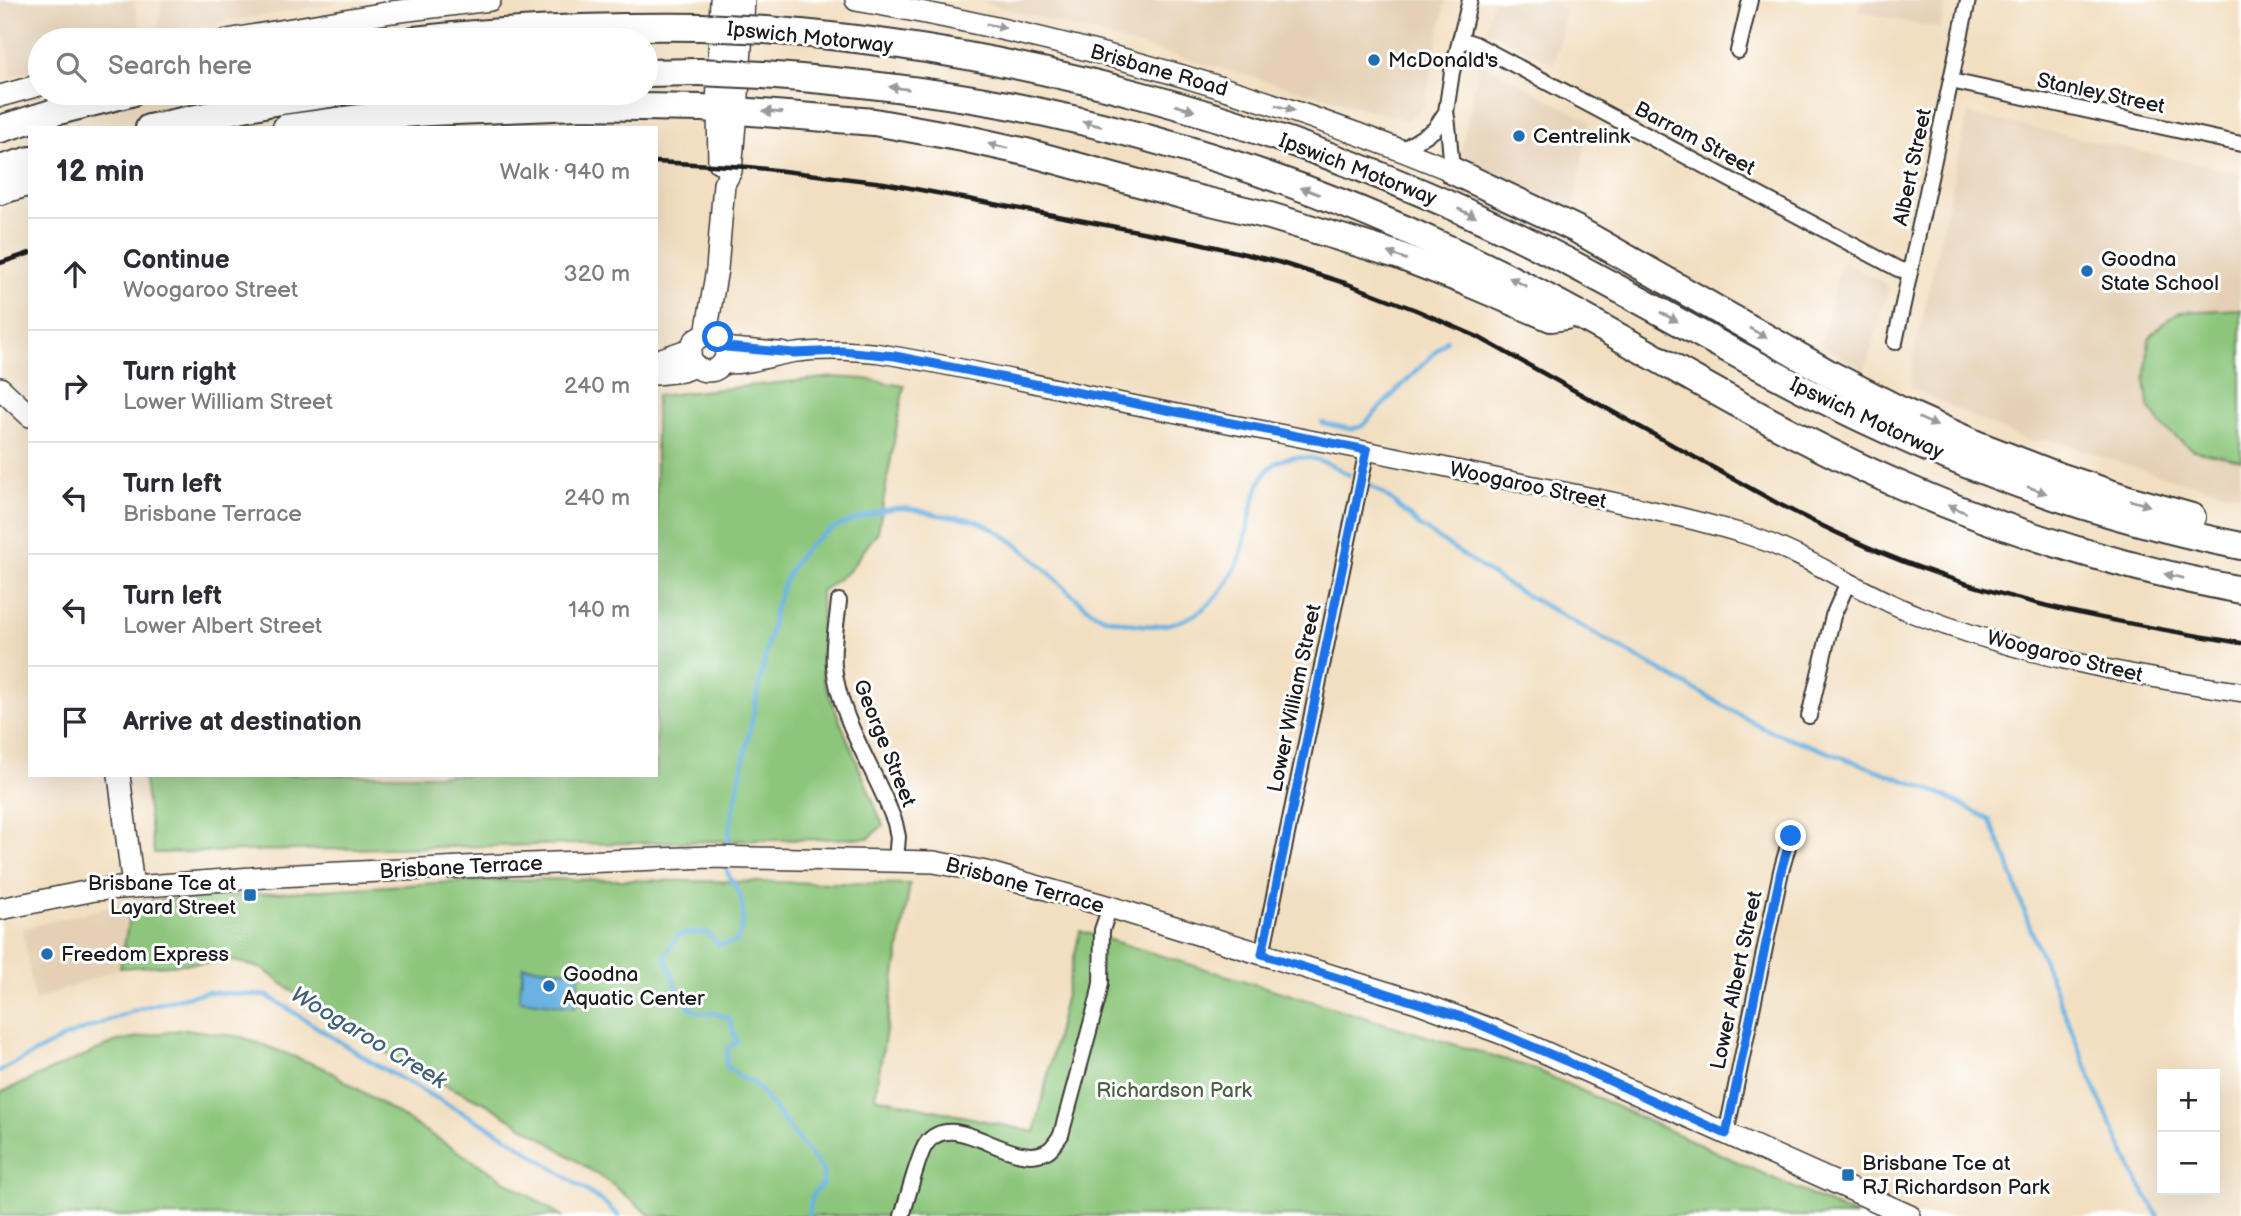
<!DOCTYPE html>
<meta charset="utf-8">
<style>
:root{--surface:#fff;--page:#f2f2f3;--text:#2b2b33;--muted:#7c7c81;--line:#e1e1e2}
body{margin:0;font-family:"Balsamiq Sans",sans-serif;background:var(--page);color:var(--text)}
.controls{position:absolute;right:21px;bottom:21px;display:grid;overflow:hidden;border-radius:0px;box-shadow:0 7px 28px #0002}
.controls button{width:63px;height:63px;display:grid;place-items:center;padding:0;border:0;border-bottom:2px solid var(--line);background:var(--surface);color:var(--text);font:35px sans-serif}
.stop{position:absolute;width:21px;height:21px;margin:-16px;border:5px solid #1a73e8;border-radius:50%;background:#fff}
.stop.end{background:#1a73e8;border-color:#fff;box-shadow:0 2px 7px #0008}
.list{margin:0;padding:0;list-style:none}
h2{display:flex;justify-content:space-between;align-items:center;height:91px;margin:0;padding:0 28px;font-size:30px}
h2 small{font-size:23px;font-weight:400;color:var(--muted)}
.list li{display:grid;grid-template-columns:46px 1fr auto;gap:21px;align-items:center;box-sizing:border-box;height:112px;padding:0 28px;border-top:2px solid var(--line)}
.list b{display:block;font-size:26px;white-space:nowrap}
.list p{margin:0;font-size:23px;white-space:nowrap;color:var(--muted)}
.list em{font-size:23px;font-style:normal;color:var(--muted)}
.icon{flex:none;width:38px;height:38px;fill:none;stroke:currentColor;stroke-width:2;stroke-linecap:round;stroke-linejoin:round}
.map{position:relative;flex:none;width:2241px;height:1216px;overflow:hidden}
.search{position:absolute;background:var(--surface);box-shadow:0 7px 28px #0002;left:28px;top:28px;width:630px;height:77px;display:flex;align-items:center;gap:18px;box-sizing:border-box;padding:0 24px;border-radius:38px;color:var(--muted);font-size:26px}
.panel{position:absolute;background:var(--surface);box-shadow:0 7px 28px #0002;left:28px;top:126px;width:630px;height:651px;border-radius:0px}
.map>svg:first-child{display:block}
.built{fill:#e5d0b5}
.green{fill:#8cc67b;stroke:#54714c;stroke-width:2}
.water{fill:#69b2e1;stroke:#42677e;stroke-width:2}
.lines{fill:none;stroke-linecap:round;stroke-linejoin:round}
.stream{stroke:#69b2e1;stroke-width:4.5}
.minor-casing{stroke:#3c3935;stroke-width:18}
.tertiary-casing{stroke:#3c3935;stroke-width:21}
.secondary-casing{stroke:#3c3935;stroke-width:24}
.primary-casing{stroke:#3c3935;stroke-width:26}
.motorway-casing{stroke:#3c3935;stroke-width:30}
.minor{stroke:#fff;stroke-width:14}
.tertiary{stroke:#fff;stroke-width:18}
.secondary{stroke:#fff;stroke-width:21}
.primary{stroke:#fff;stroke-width:23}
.motorway{stroke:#fff;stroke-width:26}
.rail{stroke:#1c1c1c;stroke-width:4.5}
.motorway-bridge-casing{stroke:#3c3935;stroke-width:30;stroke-linecap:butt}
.motorway-bridge{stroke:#fff;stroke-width:26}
.oneway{fill:#999}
.route{stroke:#1a73e8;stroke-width:9}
.poi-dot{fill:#1f6fb2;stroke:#fff;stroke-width:2.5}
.labels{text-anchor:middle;stroke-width:6;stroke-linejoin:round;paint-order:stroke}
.street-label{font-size:21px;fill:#1c1c1c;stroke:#fff}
.poi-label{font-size:21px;fill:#1c1c1c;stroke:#fff;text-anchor:start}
.park-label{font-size:21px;fill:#496042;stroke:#fff}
.water-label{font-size:23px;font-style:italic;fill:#3f6075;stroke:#fff}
</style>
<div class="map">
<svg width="2241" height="1216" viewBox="0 0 2241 1216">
<rect width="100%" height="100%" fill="#fff"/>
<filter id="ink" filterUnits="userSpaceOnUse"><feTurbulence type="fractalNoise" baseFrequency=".0143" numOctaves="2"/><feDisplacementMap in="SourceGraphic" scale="14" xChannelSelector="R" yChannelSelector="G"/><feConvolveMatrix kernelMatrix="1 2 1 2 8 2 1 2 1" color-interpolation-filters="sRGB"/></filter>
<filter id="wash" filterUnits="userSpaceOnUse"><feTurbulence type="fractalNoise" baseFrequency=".00686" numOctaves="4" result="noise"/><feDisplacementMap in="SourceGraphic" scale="28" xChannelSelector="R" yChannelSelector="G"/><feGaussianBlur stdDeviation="1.57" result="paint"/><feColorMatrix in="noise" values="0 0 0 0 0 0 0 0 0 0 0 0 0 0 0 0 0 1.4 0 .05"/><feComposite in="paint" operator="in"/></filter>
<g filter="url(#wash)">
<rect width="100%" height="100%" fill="#f2dfc1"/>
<g class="built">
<polygon points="0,0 133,0 143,39 40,40 40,68 11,77 11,64 4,33 0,30"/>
<polygon points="162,0 343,0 322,6 157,32"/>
<polygon points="975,0 1446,0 1424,107 1407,120"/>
<polygon points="1492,0 1546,0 1566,10 1554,64 1486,29"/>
<polygon points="1861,0 1947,0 1940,29 1858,11"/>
<polygon points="1480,62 1589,121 1573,213 1460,155"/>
<polygon points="1968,114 2241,173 2241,495 2171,479 2049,439 2029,442 1911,388 1911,369"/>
<polygon points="1841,261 1884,283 1888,290 1865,370 1821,346"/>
<polygon points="132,902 120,968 34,1001 23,928"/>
</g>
<g class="green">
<polygon points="2241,309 2241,460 2193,450 2164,428 2149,407 2145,382 2149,339 2162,324 2180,312"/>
<polygon points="833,377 865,379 904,386 878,531 848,572 821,591 823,680 883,825 869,838 154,853 143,775 656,775 656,396"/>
<polygon points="545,879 910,884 875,1097 1035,1132 1080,931 1532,1068 1856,1216 651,1216 614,1186 547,1141 483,1102 408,1069 374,1044 326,1017 263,969 235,961 120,968 132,902 436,883"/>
<polygon points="185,1029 242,1037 324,1068 562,1216 0,1216 0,1093 117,1041"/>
</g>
<polygon class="water" points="523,966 580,972 575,1007 519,1000"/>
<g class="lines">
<g class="stream">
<polyline points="1322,423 1351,429 1362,426 1447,340"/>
<polyline points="1366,483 1384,494 1420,526 1506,584 1765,729 1939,793 1989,819 2007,859 2028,922 2096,1091 2135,1176 2158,1216"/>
<path d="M727,851L729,831L775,609C788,563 806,537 851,521C866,516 882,509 897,508C910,507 926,512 939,515C951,517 965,517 976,521C1006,531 1038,562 1061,584C1073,596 1087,610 1103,617C1112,620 1124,622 1134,624C1185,633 1222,604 1240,557C1248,533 1250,508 1259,485C1276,443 1320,456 1349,475"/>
<path d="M726,863C725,876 738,886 741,899C745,913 743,930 736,942L719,945L706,932L678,935L665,955L677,988L691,1009L700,1013H714L729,1018L737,1042L728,1048L726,1066L743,1079L754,1083L823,1171V1184L813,1194L808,1216"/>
<polyline points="0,1071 65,1037 141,1008 206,992 268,996 378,1066 507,1137 606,1204 619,1216"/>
</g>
</g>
</g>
<g filter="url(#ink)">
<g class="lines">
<defs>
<g id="minor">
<polyline points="1460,39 1475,44 1898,269 1910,272"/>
<polyline points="1738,51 1750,0"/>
<polyline points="1951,81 2241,144"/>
<path d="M1446,112C1450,132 1449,151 1453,171"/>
<polyline points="1402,150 1434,130 1446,112 1452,72 1470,0"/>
<polyline points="1895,342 1968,0"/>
<path d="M839,601C837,622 832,644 834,666C839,719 877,773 895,823L898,837L896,860"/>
<polyline points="1809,716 1833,616 1848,582"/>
<polyline points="1262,954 1367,450"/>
<polyline points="1726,1134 1781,871 1791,836"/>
<path d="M902,1216C907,1201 918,1155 926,1144C955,1106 1011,1171 1047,1151C1053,1148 1057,1140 1061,1135L1098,998L1101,983L1102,930L1110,907"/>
</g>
<g id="tertiary">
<polyline points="726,347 784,352"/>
<path d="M722,364C747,366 769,357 793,353C820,349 849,350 877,353C958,366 1039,385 1120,402C1227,424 1333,443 1440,466C1541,488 1645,505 1744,534C1806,553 1858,592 1917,615C2021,655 2132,676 2241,692"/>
</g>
<g id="secondary">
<path d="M856,0C1061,36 1261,92 1453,171"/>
<polyline points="227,40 392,12 490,0"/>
<polyline points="0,96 40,85"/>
<polyline points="718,110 719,162"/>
<polyline points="706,334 717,269 724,184 731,171 736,111"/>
<circle cx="708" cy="353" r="18"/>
<polyline points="656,361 690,349"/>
<polyline points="656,374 682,371 695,366"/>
<polyline points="0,388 30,416"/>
<polyline points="119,775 133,887"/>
<polyline points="0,909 95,890 278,876 504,865 710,857 934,862 986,872 1110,907 1417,1002 1506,1035 1910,1216"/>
</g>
<g id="primary">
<polyline points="718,110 722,0"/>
<polyline points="736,111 743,0"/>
</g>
<g id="motorway">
<path d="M766,30C1027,50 1282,123 1517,236C1626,289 1729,353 1838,407C1966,470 2101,518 2241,546"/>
<path d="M414,40C510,29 605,26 701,27"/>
<polyline points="646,73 698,72"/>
<path d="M763,75C845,81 926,90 1007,105C1160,135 1310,184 1451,250C1605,320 1745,418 1900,485C2010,533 2124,568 2241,590"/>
<polyline points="149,128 268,103 337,93"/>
<polyline points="286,128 375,116 431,112 578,106 702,108 874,122 963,138 1026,152 1182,195 1270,216 1397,255 1464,281 1551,318 1566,316"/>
<polyline points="0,129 55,112 131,93"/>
<polyline points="0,169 30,160"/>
<polyline points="1453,171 1576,229 1830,374 1900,410 1976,444 2056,475 2128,499 2192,517"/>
<polyline points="0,191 30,182"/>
</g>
</defs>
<use href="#minor" class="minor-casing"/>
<use href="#tertiary" class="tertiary-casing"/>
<use href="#secondary" class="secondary-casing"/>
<use href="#primary" class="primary-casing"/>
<use href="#motorway" class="motorway-casing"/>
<use href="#minor" class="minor"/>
<use href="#tertiary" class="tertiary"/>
<use href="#secondary" class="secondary"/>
<use href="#primary" class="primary"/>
<use href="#motorway" class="motorway"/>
<g class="rail">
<path d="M656,162L749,167L884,183L1195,242L1278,262L1348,284L1416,310L1478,337L1777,503C1823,527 1870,550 1918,567C2022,606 2132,625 2241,643"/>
<polyline points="0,263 30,253"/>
</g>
<defs>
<g id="motorway-bridge">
<polyline points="701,27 766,30"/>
<polyline points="698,72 763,75"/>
</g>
</defs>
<use href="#motorway-bridge" class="motorway-bridge-casing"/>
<use href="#motorway-bridge" class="motorway-bridge"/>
</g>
<defs><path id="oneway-solid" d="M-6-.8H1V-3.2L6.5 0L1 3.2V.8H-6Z" transform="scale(1.75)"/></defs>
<g class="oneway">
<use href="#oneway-solid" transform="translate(996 26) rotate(12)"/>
<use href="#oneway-solid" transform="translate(899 88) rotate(-173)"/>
<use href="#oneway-solid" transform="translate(1185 108) rotate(16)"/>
<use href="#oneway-solid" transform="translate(1285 108) rotate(17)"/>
<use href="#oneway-solid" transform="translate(773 112) rotate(-176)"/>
<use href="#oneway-solid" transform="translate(1092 124) rotate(-166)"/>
<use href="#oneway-solid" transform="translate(998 146) rotate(-167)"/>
<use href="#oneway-solid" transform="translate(1310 191) rotate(-159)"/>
<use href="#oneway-solid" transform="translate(1467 213) rotate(25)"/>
<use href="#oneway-solid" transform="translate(1397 256) rotate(-160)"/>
<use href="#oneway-solid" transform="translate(1518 282) rotate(-153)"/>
<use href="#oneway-solid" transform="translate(1669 317) rotate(28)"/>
<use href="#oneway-solid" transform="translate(1758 333) rotate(30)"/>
<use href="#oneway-solid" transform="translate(1928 422) rotate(24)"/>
<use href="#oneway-solid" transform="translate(2037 490) rotate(19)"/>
<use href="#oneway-solid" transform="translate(2140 503) rotate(16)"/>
<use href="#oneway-solid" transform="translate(1957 509) rotate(-158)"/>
<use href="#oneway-solid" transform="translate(2174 576) rotate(-167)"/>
</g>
</g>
<g class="lines" filter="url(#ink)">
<polyline class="route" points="718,337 726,347 794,353 842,351 895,356 1367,450 1262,954 1465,1018 1566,1061 1726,1134 1781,871 1791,836"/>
</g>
<g class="poi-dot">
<circle cx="1374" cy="60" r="7"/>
<circle cx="1519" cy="136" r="7"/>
<circle cx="2087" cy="271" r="7"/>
<rect x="243" y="888" width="14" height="14" rx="3.5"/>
<circle cx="47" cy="954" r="7"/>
<circle cx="549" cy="986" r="7"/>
<rect x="1841" y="1168" width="14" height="14" rx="3.5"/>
</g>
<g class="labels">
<g class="street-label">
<text transform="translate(810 37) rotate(6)" y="7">Ipswich Motorway</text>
<text transform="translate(1159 70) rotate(16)" y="7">Brisbane Road</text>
<text transform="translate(2101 93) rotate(12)" y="7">Stanley Street</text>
<text transform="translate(1695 138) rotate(28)" y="7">Barram Street</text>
<text transform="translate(1912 167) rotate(-78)" y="7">Albert Street</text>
<text transform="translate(1358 169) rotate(21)" y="7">Ipswich Motorway</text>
<text transform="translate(1867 418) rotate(25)" y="7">Ipswich Motorway</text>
<text transform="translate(1528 485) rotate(12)" y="7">Woogaroo Street</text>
<text transform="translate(2065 656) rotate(14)" y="7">Woogaroo Street</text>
<text transform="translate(1294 698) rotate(-78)" y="7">Lower William Street</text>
<text transform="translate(885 743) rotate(68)" y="7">George Street</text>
<text transform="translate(461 867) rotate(-3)" y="7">Brisbane Terrace</text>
<text transform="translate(1025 885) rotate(15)" y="7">Brisbane Terrace</text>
<text transform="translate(1736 980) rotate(-78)" y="7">Lower Albert Street</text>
</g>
<g class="poi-label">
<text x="1388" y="67">McDonald's</text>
<text x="1533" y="143">Centrelink</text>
<text x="2101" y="266">Goodna<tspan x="2101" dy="24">State School</tspan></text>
<text x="236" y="890" text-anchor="end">Brisbane Tce at<tspan x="236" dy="24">Layard Street</tspan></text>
<text x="61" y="961">Freedom Express</text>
<text x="563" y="981">Goodna<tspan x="563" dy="24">Aquatic Center</tspan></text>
<text x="1862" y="1170">Brisbane Tce at<tspan x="1862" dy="24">RJ Richardson Park</tspan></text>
</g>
<g class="park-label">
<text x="1174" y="1097">Richardson Park</text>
</g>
<g class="water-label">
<text transform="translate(369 1037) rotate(31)" y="8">Woogaroo Creek</text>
</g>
</g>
</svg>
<div class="controls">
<button>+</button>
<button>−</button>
</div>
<div class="stop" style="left:718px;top:337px"></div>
<div class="stop end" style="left:1791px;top:836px"></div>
<div class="search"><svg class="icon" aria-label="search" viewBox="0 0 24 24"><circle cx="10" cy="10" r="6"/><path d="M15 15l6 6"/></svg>Search here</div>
<section class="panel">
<h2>12 min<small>Walk · 940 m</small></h2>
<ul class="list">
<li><svg class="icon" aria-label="ahead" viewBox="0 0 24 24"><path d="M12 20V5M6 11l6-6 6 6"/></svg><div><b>Continue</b><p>Woogaroo Street</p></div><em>320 m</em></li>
<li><svg class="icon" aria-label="right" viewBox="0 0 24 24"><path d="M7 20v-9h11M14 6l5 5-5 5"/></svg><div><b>Turn right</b><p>Lower William Street</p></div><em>240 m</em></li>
<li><svg class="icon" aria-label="left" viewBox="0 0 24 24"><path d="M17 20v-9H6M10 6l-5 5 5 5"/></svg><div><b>Turn left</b><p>Brisbane Terrace</p></div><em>240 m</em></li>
<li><svg class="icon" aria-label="left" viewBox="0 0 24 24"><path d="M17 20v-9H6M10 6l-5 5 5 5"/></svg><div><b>Turn left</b><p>Lower Albert Street</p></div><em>140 m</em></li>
<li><svg class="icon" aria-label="arrive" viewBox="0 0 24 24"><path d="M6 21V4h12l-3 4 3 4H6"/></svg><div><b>Arrive at destination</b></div></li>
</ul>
</section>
</div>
